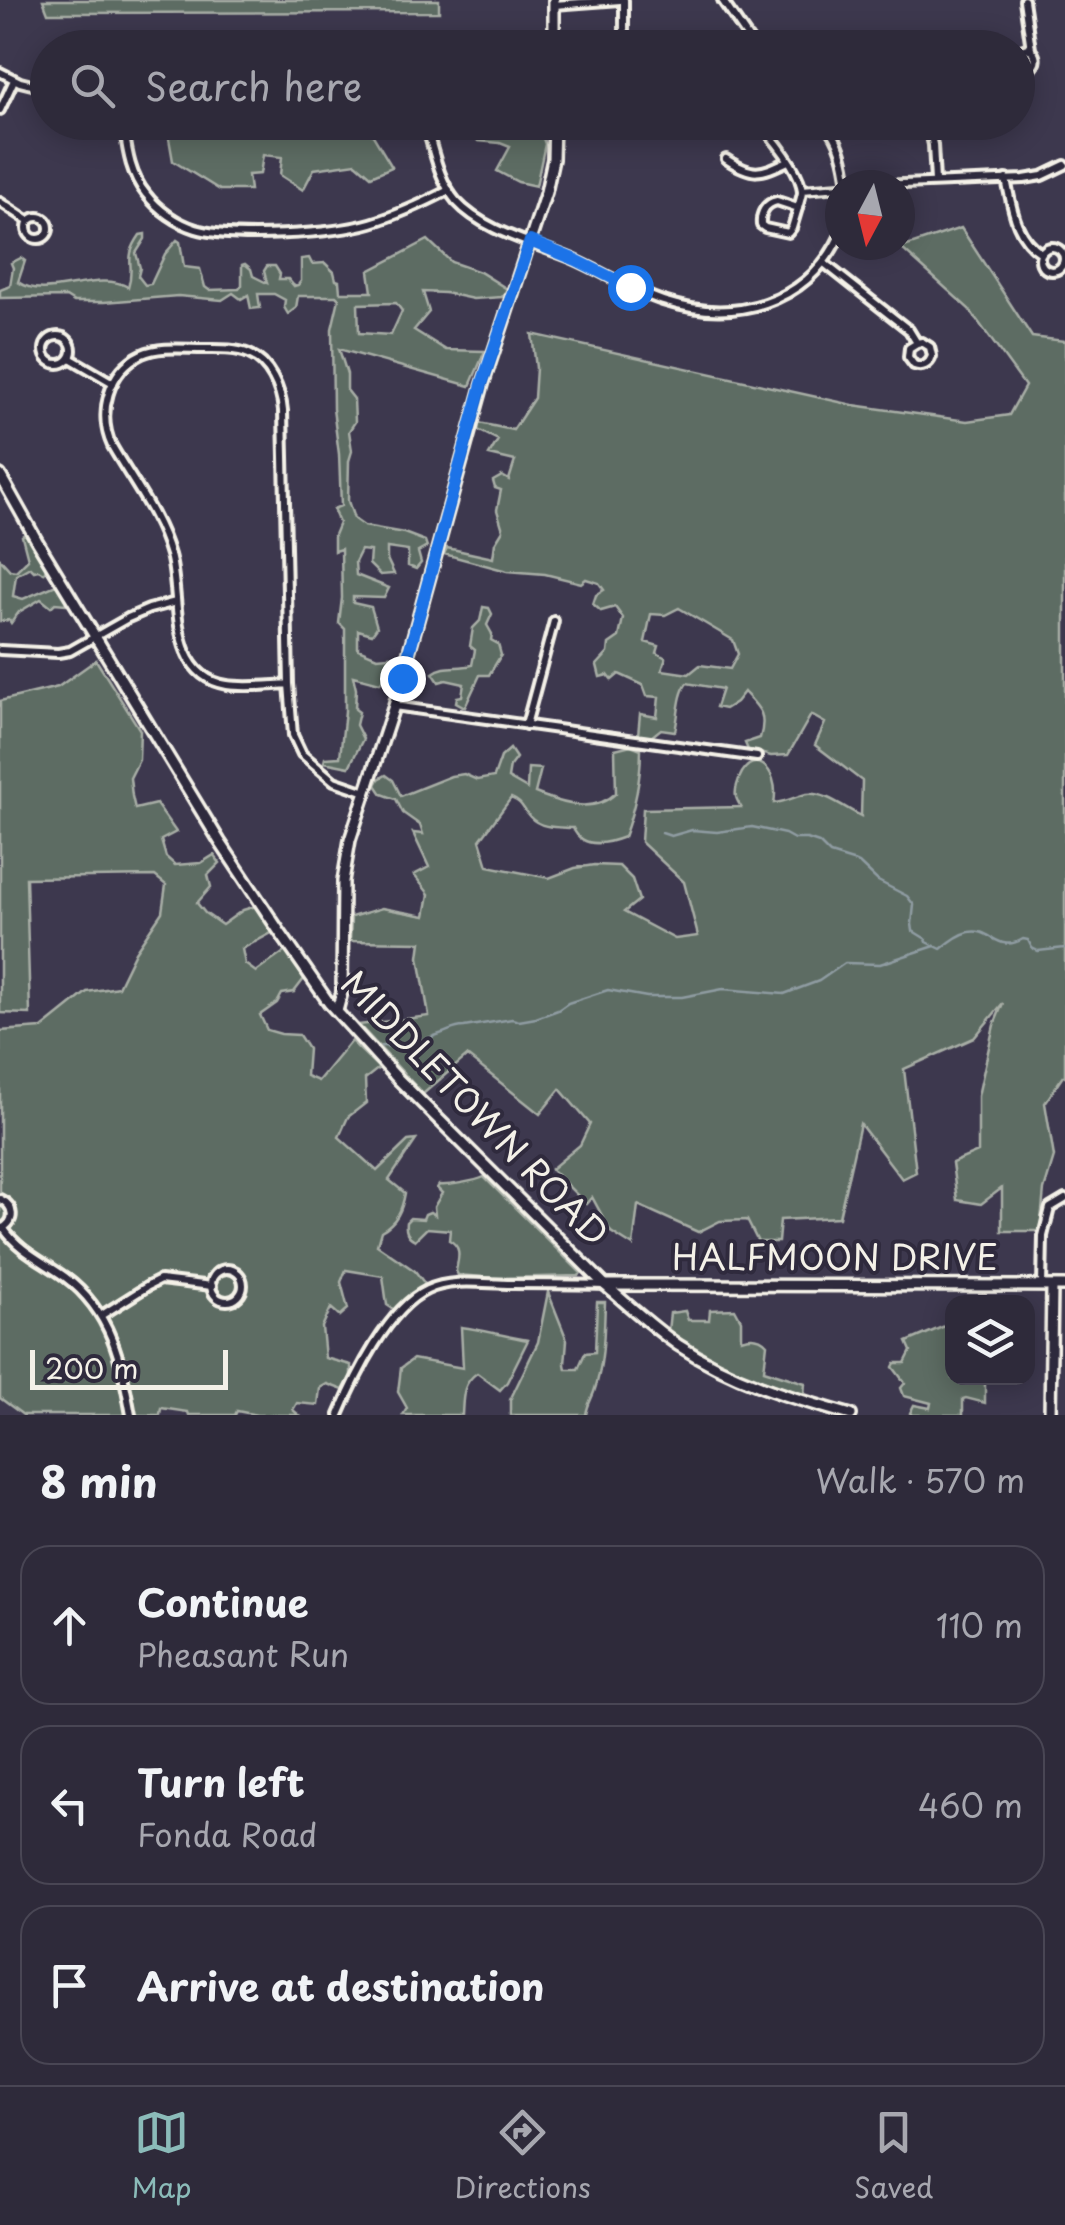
<!DOCTYPE html>
<meta charset="utf-8">
<style>
:root{--surface:#2e2a3a;--page:#3a3645;--text:#f1f3f6;--muted:#a7a7af;--line:#494654;--accent:#8bbbb9}
body{margin:0;font-family:"Playpen Sans",sans-serif;background:var(--page);color:var(--text)}
.controls{position:absolute;right:30px;bottom:30px;display:grid;overflow:hidden;border-radius:20px;box-shadow:0 5px 25px #0003}
.controls button{width:90px;height:90px;display:grid;place-items:center;padding:0;border:0;border-bottom:2px solid var(--line);background:var(--surface);color:var(--text);font:50px sans-serif}
.compass{position:absolute;left:825px;top:170px;width:90px;height:90px;border-radius:50%;background:var(--surface);box-shadow:0 5px 25px #0003;rotate:187deg}
.scale{position:absolute;left:30px;bottom:25px;width:198px;box-sizing:border-box;padding-left:10px;border:5px solid #f4f1e8;border-top:0;font-size:28px;line-height:35px;white-space:nowrap;color:#f4f1e8;-webkit-text-stroke:8px #2f2a3d;paint-order:stroke}
.stop{position:absolute;width:30px;height:30px;margin:-22px;border:8px solid #1a73e8;border-radius:50%;background:#fff}
.stop.end{background:#1a73e8;border-color:#fff;box-shadow:0 2px 10px #0008}
.list{margin:0;padding:0;list-style:none}
h2{display:flex;justify-content:space-between;align-items:center;height:130px;margin:0;padding:0 40px;font-size:42px}
h2 small{font-size:32px;font-weight:400;color:var(--muted)}
.list li{display:grid;grid-template-columns:65px 1fr auto;gap:30px;align-items:center;box-sizing:border-box;height:160px;margin:0 20px 20px;padding:0 20px;border:2px solid var(--line);border-radius:30px}
.list b{display:block;font-size:38px;white-space:nowrap}
.list p{margin:0;font-size:32px;white-space:nowrap;color:var(--muted)}
.list em{font-size:32px;font-style:normal;color:var(--muted)}
.icon{flex:none;width:55px;height:55px;fill:none;stroke:currentColor;stroke-width:2;stroke-linecap:round;stroke-linejoin:round}
.map{position:relative;flex:none;width:1065px;height:1415px;overflow:hidden}
.search{position:absolute;background:var(--surface);box-shadow:0 5px 25px #0003;left:30px;right:30px;top:30px;height:110px;display:flex;align-items:center;gap:25px;box-sizing:border-box;padding:0 35px;border-radius:55px;color:var(--muted);font-size:38px}
.sheet{height:670px;background:var(--surface)}
nav{display:flex;justify-content:space-around;align-items:center;box-sizing:border-box;height:140px;border-top:2px solid var(--line);background:var(--surface);font-size:28px;color:var(--muted)}
nav a{display:grid;justify-items:center;gap:5px}
nav .on{color:var(--accent)}
.map>svg:first-child{display:block}
.green{fill:#5d6c63;stroke:#a8aea6;stroke-width:2.5;fill-rule:evenodd}
.lines{fill:none;stroke-linecap:round;stroke-linejoin:round}
.stream{stroke:#8f9ca2;stroke-width:2.5}
.street-casing{stroke:#f4f1e8;stroke-width:14}
.secondary-casing{stroke:#f4f1e8;stroke-width:16}
.street{stroke:#2f2a3d;stroke-width:6}
.secondary{stroke:#2f2a3d;stroke-width:9}
.route{stroke:#1a73e8;stroke-width:12}
.labels{text-anchor:middle;stroke-width:8;stroke-linejoin:round;paint-order:stroke}
.street-label{font-size:35px;fill:#f4f1e8;stroke:#2f2a3d}
</style>
<div class="map">
<svg width="1065" height="1415" viewBox="0 0 1065 1415">
<rect width="100%" height="100%" fill="#3d384e"/>
<filter id="ink" filterUnits="userSpaceOnUse"><feTurbulence type="fractalNoise" baseFrequency=".01" numOctaves="2"/><feDisplacementMap in="SourceGraphic" scale="20" xChannelSelector="R" yChannelSelector="G"/><feConvolveMatrix kernelMatrix="1 2 1 2 8 2 1 2 1" color-interpolation-filters="sRGB"/></filter>
<g filter="url(#ink)">
<g class="green">
<polygon points="43,0 439,0 439,12 48,13"/>
<polygon points="169,123 204,123 208,130 228,135 229,123 254,123 257,126 267,123 284,123 289,132 318,131 323,123 347,123 368,127 392,167 371,176 356,163 314,169 303,190 280,175 282,157 263,155 260,174 248,175 250,190 220,190 173,161 167,127"/>
<polygon points="466,123 491,123 495,128 509,123 538,123 545,144 536,186 518,182 497,171 510,147 500,143 478,141 466,127"/>
<path d="M961,228L1032,337L1065,341V1076H1063L1045,1103L1054,1157L1044,1190L1040,1231H1002V1188L981,1204L957,1200L952,1163L978,1152V1096L994,1025L1003,1003L974,1038L904,1069L916,1172L902,1179L860,1124L839,1217L780,1220L778,1242H758L747,1220L720,1221L698,1232L638,1205L633,1246L611,1232L592,1197L586,1204L551,1169L580,1145L590,1124L560,1089L540,1114L467,1056L423,1094L359,1025L429,1016L419,957L421,942L350,941L351,917L382,908L425,916L429,894L414,875L429,867L413,833L423,834L420,825L403,813L396,799L382,794L376,785L379,779L386,775L393,780L401,796L451,776L464,774L477,780L494,777L501,757L510,749L516,758L510,766L508,778L527,789L528,768L541,769L535,793C561,803 593,815 616,793L615,749L631,745L641,749C641,777 634,810 624,837C606,844 582,849 573,828C558,827 541,829 530,817C522,808 523,803 511,798L480,840L488,866L549,878L575,868L594,865L619,866L632,879L639,900L624,912L675,939L698,936L684,882L641,842L643,809L741,807C736,799 734,795 737,785C749,743 781,767 774,803C786,802 796,796 807,794C824,791 846,809 861,816L862,781L815,745L825,723L811,715L788,755L771,756L748,750L745,743L760,738C767,714 760,709 744,692L736,702L725,709L716,707L722,689L687,683C678,695 679,715 675,731L661,729L651,737L638,735L640,714L657,717L659,697L647,696L643,685L619,674L612,680L608,675L600,677L597,665L608,653L609,644L619,637L623,618L615,607L601,611L593,604L596,595L604,590L599,583L586,579L581,583L545,574L507,571L444,554L447,548L493,558L495,543L503,530L497,510L501,490L495,488L493,481L502,476L509,480L515,461L489,455L498,440L478,430L479,423L513,430L534,398L536,368L532,334L853,405L967,421L1009,415L1025,386L969,309L901,248ZM679,608L733,640L738,654L730,669L700,665L689,674L662,670L666,658L657,653L659,646L645,642L651,614L665,615Z"/>
<path d="M145,234V239L136,253L140,268L138,276L145,285L151,284L165,254L177,240L180,242L184,267L200,269L205,287L209,290L239,289L242,285V265L245,264L251,269L253,276L267,283L264,271L267,266H275L280,274L279,279H288L294,286L298,285L301,281V259L309,258L312,264L325,263L334,272L336,280L339,281L340,292H372L369,271L428,240L451,262L480,272L507,289L502,297L473,299L445,293L423,292L429,312L414,330L446,350L485,351L470,386L339,349L347,374V390L354,399L355,422L349,431L352,451L349,461L348,501L354,519L364,526L404,533L425,541L427,547L418,552L421,563L416,569L408,566V551L387,548V559L394,574L380,575L369,564L370,551L361,550L355,562L356,575L389,588L384,598L353,597V603L371,607L377,627L372,634L358,630V649L377,657L402,655L396,676L385,677L380,683L353,676L356,689L355,709L359,712L356,725L363,739L349,767L324,762L325,758L340,757L345,711V629L339,623L342,598L341,549L334,551V535L339,523L333,509L341,506L339,454L333,409L332,329L339,299L336,296H298L296,308L288,314L284,307L285,300L274,294H258L260,308L251,309L248,295L241,299L233,293L222,300L178,296L104,302H74L66,297L0,298V290L10,286L13,268L11,263L21,258L25,261L18,282C46,302 98,269 128,287C136,263 122,261 140,235ZM396,303L402,311L391,335L359,333L358,304Z"/>
<polygon points="27,532 47,566 44,573 38,570 34,571 30,567 16,575 13,596 23,599 56,585 67,600 65,604 55,603 51,607 41,599 19,612 11,623 9,620 0,621 0,559 10,570 16,571 28,559 22,536"/>
<path d="M483,607L489,608L492,614L487,625L492,634L491,640L498,644L501,655L489,675H480L465,707L456,702L457,697L462,696L464,684L446,680L439,682L433,673C445,664 458,669 472,665L475,650L470,646L473,628L480,621Z"/>
<path d="M96,660L140,730L139,760L130,778L132,796L135,809L156,804L176,832L161,840L166,857L175,865L201,863L214,855L220,863L208,875L211,887L197,903L205,913L222,925L243,910L256,906L275,931L242,949L245,964L256,972L287,950L304,979L294,992L282,994L277,1003L260,1015L267,1030L281,1034L299,1035L308,1049L306,1076L318,1081L351,1041L379,1068L365,1079L366,1103L348,1117L339,1137L377,1171L408,1141L416,1140L389,1180L405,1193C402,1210 397,1222 381,1231L377,1245L415,1271L425,1284L396,1311L387,1305L383,1276L346,1270L341,1282L348,1309L340,1316L331,1308L322,1327L325,1358L351,1365V1376L343,1390L327,1384L320,1388L318,1405L297,1403L293,1410L299,1415H257L237,1411L235,1415H189L188,1412L161,1408L160,1415H23L0,1398V1031L42,1028L87,992L118,987L135,952L162,912L166,885L155,876L26,878L30,1014L0,1013V701L58,687Z"/>
<path d="M484,1177L581,1273L579,1276L495,1278L458,1275L456,1271C458,1259 463,1247 449,1240L450,1230L427,1228L415,1240C407,1236 405,1231 406,1222L410,1218L423,1219L425,1214L430,1212L435,1215L434,1207L442,1193L437,1188L439,1185C448,1186 476,1181 484,1177Z"/>
<path d="M548,1292L567,1340L565,1364L566,1369H578L585,1353L595,1352L597,1302H605C604,1332 604,1364 594,1392C591,1400 587,1406 586,1415H510V1400L538,1342Z"/>
<path d="M735,1309L741,1320V1339C750,1336 760,1336 767,1344L764,1370L805,1383L804,1395L732,1369L668,1331L670,1313L685,1311L688,1320H709L710,1310Z"/>
<polygon points="952,1323 952,1378 985,1378 985,1403 966,1398 963,1399 963,1415 912,1415 910,1413 914,1405 930,1408 931,1403 904,1396 901,1388 905,1383 893,1367 895,1363 905,1363 911,1351 907,1342"/>
<path d="M461,1327C485,1330 504,1336 528,1340L507,1382L500,1390L477,1373C462,1383 463,1398 462,1415H403L407,1408L398,1392L401,1368L413,1359L463,1368Z"/>
</g>
<g class="lines">
<g class="stream">
<path d="M662,833L671,836L692,830L717,832L752,827L785,834L794,839H807L819,843L830,854L859,863L878,881L907,896L914,905L912,924L913,931L926,939L927,942L941,949C948,943 960,934 969,932C991,927 997,954 1023,939L1028,940L1032,948L1038,951L1065,948"/>
<path d="M381,1046C402,1048 421,1041 440,1034C450,1031 454,1027 464,1027L512,1019L519,1021L536,1018L558,1010L568,1003L608,990L647,997H682L723,989L784,994L819,981L845,963L880,964L935,946"/>
</g>
<defs>
<g id="street">
<polyline points="624,0 624,48"/>
<polyline points="722,0 755,48"/>
<polyline points="1024,0 1031,49"/>
<polyline points="554,5 620,0"/>
<polyline points="891,48 899,43 911,48"/>
<path d="M1018,51L1027,48C1044,56 1033,76 1018,67"/>
<polyline points="0,72 20,82 48,89"/>
<polyline points="0,110 14,80"/>
<path d="M123,122C127,148 129,173 146,194C158,210 177,223 196,229C233,240 333,234 371,223C398,215 424,203 449,190"/>
<path d="M425,122C433,148 439,181 456,201C484,232 535,243 573,259C603,272 632,291 663,301C734,324 807,305 840,235"/>
<path d="M759,122C773,138 801,171 802,192C802,195 799,204 798,208"/>
<path d="M825,122C841,142 845,161 848,185"/>
<polyline points="928,122 933,145 935,181"/>
<path d="M726,159C753,177 760,174 788,161"/>
<path d="M1006,179C1012,207 1015,237 1041,253"/>
<polyline points="879,185 1024,179 1042,176 1065,165"/>
<polyline points="802,190 840,187"/>
<path d="M777,201L798,208L792,228L788,233L765,228L761,225C760,214 765,203 777,201Z"/>
<polyline points="0,202 29,221"/>
<circle cx="38" cy="228" r="11"/>
<circle cx="1052" cy="259" r="12"/>
<path d="M824,263L909,330L917,343L922,342L930,347L932,356C929,365 922,368 914,365L908,357L909,348L917,343"/>
<circle cx="58" cy="350" r="14"/>
<polyline points="70,358 113,383"/>
<polyline points="0,650 58,653 70,651 128,618 149,609 176,602"/>
<path d="M289,684C269,685 247,688 227,685C166,675 182,597 170,555C159,515 132,481 112,446C97,414 108,370 142,354C159,346 185,349 203,349C218,349 235,348 249,354C270,363 281,389 283,411L289,684L293,735L302,754L334,781L366,792"/>
<polyline points="394,706 757,757"/>
<polyline points="526,725 554,621"/>
<path d="M0,1199C15,1206 16,1222 1,1229"/>
<path d="M4,1229C19,1251 43,1261 65,1277C112,1312 121,1361 131,1415"/>
<circle cx="227" cy="1285" r="16"/>
<polyline points="1042,1286 1043,1236 1050,1208 1065,1199"/>
<polyline points="102,1315 148,1286 160,1280 212,1286"/>
<path d="M339,1415C355,1377 388,1308 427,1290C452,1278 484,1284 511,1284C542,1284 573,1284 604,1285"/>
</g>
<g id="secondary">
<polyline points="554,48 554,0"/>
<path d="M0,475L37,541L220,842L279,931L329,1003L397,1078L605,1285C629,1306 652,1327 678,1345C731,1380 791,1398 851,1415"/>
<polyline points="337,1011 342,992 343,881 350,840 394,706 483,384 546,192 553,159 554,122"/>
<polyline points="605,1285 1065,1286"/>
<polyline points="1050,1415 1052,1288"/>
</g>
</defs>
<use href="#street" class="street-casing"/>
<use href="#secondary" class="secondary-casing"/>
<use href="#street" class="street"/>
<use href="#secondary" class="secondary"/>
</g>
</g>
<g class="lines" filter="url(#ink)">
<polyline class="route" points="402,678 482,384 530,241 576,260 630,287"/>
</g>
<g class="labels">
<g class="street-label">
<text transform="translate(474 1109) rotate(46)" y="12">MIDDLETOWN ROAD</text>
<text x="835" y="1270">HALFMOON DRIVE</text>
</g>
</g>
</svg>
<div class="controls">
<button><svg class="icon" aria-label="layers" viewBox="0 0 24 24"><path d="M12 4l9 5-9 5-9-5zM3 14l9 5 9-5"/></svg></button>
</div>
<svg class="compass" viewBox="-18 -18 36 36"><path d="M0-13l5 13h-10z" fill="#e53935"/><path d="M0 13l5-13h-10z" fill="#a7a7af"/></svg>
<div class="scale">200 m</div>
<div class="stop" style="left:630px;top:287px"></div>
<div class="stop end" style="left:402px;top:678px"></div>
<div class="search"><svg class="icon" aria-label="search" viewBox="0 0 24 24"><circle cx="10" cy="10" r="6"/><path d="M15 15l6 6"/></svg>Search here</div>
</div>
<section class="sheet">
<h2>8 min<small>Walk · 570 m</small></h2>
<ul class="list">
<li><svg class="icon" aria-label="ahead" viewBox="0 0 24 24"><path d="M12 20V5M6 11l6-6 6 6"/></svg><div><b>Continue</b><p>Pheasant Run</p></div><em>110 m</em></li>
<li><svg class="icon" aria-label="left" viewBox="0 0 24 24"><path d="M17 20v-9H6M10 6l-5 5 5 5"/></svg><div><b>Turn left</b><p>Fonda Road</p></div><em>460 m</em></li>
<li><svg class="icon" aria-label="arrive" viewBox="0 0 24 24"><path d="M6 21V4h12l-3 4 3 4H6"/></svg><div><b>Arrive at destination</b></div></li>
</ul>
</section>
<nav>
<a class="on"><svg class="icon" aria-label="map" viewBox="0 0 24 24"><path d="M3 6l6-2 6 2 6-2v14l-6 2-6-2-6 2zM9 4v14M15 6v14"/></svg>Map</a>
<a><svg class="icon" aria-label="directions" viewBox="0 0 24 24"><path d="M12 3l9 9-9 9-9-9zM9 14v-3h6M13 9l2 2-2 2"/></svg>Directions</a>
<a><svg class="icon" aria-label="saved" viewBox="0 0 24 24"><path d="M7 4h10v16l-5-4-5 4z"/></svg>Saved</a>
</nav>
